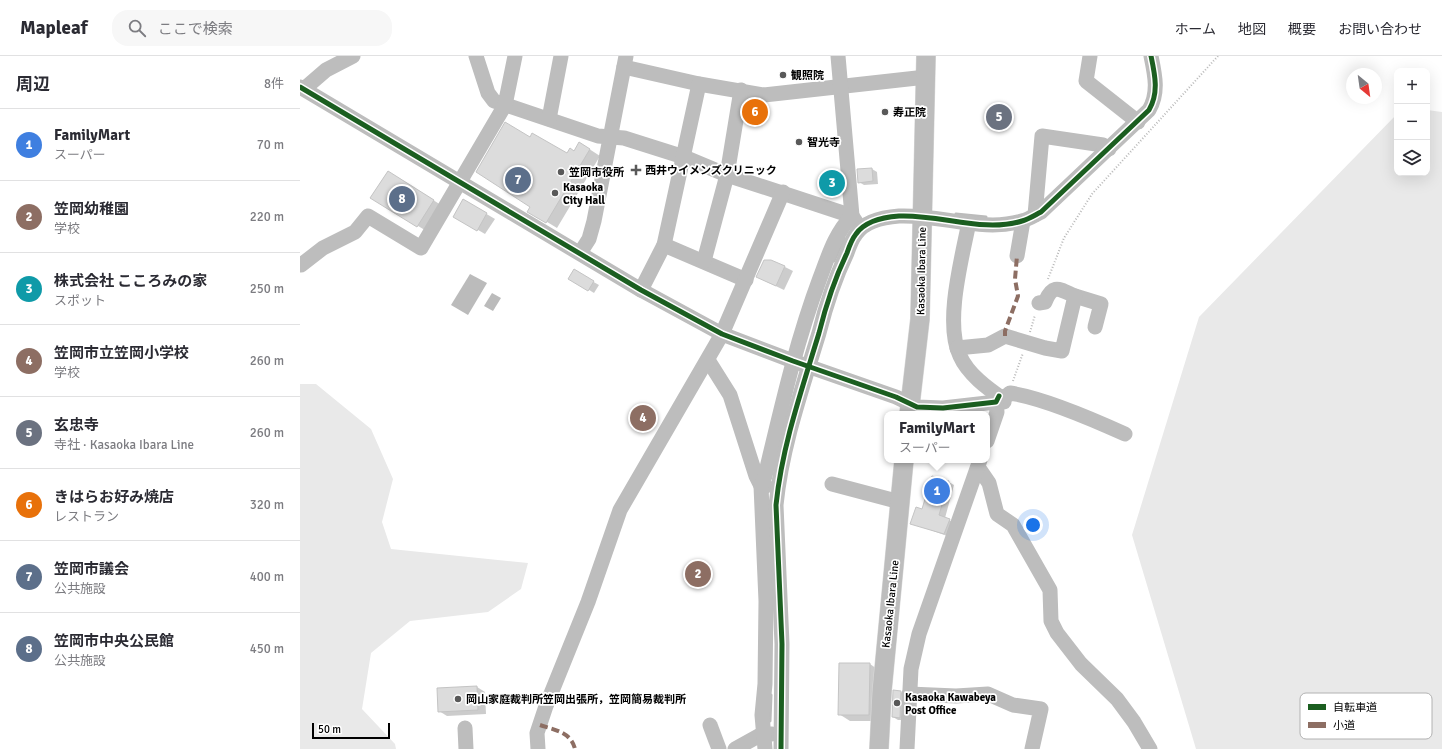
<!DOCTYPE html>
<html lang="ja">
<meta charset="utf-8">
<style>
:root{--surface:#fff;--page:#f7f7f7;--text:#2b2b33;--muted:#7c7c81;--line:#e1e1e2;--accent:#7c3aed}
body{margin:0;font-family:Signika,"Noto Sans JP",sans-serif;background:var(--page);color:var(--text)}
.controls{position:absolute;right:12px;top:12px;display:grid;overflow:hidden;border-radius:8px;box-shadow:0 4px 16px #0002}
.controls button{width:36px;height:36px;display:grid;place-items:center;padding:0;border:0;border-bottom:1px solid var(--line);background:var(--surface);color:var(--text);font:20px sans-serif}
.compass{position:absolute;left:1046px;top:12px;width:36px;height:36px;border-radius:50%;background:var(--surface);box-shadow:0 4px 16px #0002;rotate:151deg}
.scale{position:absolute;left:12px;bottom:10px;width:78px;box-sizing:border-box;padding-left:4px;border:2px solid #000;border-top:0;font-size:11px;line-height:14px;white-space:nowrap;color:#000;-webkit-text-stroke:3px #fff;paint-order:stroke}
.you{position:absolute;left:733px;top:469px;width:14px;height:14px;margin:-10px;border:3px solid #fff;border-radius:50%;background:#1a73e8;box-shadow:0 0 0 6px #1a73e833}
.badge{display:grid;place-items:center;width:26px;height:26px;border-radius:50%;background:var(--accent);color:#fff;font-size:13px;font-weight:700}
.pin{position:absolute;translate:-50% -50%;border:2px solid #fff;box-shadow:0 1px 4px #0006}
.popup{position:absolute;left:584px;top:355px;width:106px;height:52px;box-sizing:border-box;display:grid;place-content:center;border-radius:8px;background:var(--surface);filter:drop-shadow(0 1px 3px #0005);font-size:13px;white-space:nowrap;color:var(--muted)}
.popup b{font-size:15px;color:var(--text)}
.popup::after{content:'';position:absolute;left:50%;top:100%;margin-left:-8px;border:8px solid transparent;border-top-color:var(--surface)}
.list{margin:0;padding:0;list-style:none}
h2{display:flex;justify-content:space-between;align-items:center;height:52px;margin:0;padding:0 16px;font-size:17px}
h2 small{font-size:13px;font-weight:400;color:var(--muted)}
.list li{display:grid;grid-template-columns:26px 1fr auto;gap:12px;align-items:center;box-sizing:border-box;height:72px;padding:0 16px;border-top:1px solid var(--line)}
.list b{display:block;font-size:15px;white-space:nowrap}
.list p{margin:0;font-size:13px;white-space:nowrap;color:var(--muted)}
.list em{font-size:13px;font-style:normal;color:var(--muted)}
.icon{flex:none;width:22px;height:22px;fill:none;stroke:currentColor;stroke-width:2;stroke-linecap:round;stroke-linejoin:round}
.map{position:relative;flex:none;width:1142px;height:693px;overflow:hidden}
header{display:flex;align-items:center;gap:24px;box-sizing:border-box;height:56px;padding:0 20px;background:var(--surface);border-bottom:1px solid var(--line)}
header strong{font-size:19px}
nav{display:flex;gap:22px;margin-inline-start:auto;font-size:14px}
.search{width:280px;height:36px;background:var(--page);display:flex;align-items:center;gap:10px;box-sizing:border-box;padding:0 14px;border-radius:16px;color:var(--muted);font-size:15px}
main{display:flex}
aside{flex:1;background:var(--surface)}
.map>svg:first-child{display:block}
.green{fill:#e9e9e9}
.water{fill:#bbb}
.shadow{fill:#0003}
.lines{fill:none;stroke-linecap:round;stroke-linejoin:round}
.stream{stroke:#bbb;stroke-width:3}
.building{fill:#dcdcdc;stroke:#c4c4c4}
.major-casing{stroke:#dbdbdb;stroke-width:20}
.path{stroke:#b8b8b8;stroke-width:2;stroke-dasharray:1 2;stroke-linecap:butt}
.minor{stroke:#bdbdbd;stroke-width:15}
.major{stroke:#bdbdbd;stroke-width:19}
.quiet{stroke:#8d6e63;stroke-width:4;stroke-dasharray:8 4;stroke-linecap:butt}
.cycleway-casing{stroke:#fff;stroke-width:8}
.cycleway{stroke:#1b5e20;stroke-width:5}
.poi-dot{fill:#595959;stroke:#fff;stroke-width:1.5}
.labels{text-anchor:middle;stroke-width:3.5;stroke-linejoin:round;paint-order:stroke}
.poi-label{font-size:11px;font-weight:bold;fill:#000;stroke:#fff;text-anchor:start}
.street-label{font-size:11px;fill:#000;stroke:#fff}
.key{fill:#fff;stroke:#b2b2b2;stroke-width:1}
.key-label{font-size:11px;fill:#000}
</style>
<header>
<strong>Mapleaf</strong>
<div class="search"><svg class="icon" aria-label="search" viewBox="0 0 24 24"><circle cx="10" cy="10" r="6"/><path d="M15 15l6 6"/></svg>ここで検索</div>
<nav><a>ホーム</a><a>地図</a><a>概要</a><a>お問い合わせ</a></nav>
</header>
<main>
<aside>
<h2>周辺<small>8件</small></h2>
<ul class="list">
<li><span class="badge" style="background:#3f7fe0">1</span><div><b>FamilyMart</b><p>スーパー</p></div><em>70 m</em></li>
<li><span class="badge" style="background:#8d6e63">2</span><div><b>笠岡幼稚園</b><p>学校</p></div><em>220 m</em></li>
<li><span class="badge" style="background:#0f9aa8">3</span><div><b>株式会社 こころみの家</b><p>スポット</p></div><em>250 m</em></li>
<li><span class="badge" style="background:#8d6e63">4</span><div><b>笠岡市立笠岡小学校</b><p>学校</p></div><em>260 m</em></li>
<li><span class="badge" style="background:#6b7280">5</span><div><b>玄忠寺</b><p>寺社 · Kasaoka Ibara Line</p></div><em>260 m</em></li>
<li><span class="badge" style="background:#e8710a">6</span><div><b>きはらお好み焼店</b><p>レストラン</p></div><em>320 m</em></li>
<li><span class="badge" style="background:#5c6f8a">7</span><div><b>笠岡市議会</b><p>公共施設</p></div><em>400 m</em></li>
<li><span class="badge" style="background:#5c6f8a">8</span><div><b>笠岡市中央公民館</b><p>公共施設</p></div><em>450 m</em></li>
</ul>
</aside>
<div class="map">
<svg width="1142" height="693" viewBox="0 0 1142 693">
<rect width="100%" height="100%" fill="#fff"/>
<g class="green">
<polygon points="1127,54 1142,56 1142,693 896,693 832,479 899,261 1097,58 1097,117 1127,117"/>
<polygon points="0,328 16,328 71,373 93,423 82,466 91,493 228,507 221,533 188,556 110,565 71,597 62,653 95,688 96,693 0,693"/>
</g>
<g class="water">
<polygon points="170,218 187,227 168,259 151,249"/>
<polygon points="192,237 201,242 193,255 184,250"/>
</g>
<g class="shadow">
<polygon points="230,82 268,99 275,96 280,87 300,100 257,172 229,155 232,151"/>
<polygon points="572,113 577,116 578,128 564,129 559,126"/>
<polygon points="539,120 544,123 546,137 530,139 524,136 523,121"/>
<polygon points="99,122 144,151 128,176 72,142"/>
<polygon points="163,144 195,163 185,178 154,160"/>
<polygon points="485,211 493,215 484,234 457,221"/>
<polygon points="274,215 299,229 294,237 270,222"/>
<polygon points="649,426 654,429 645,462 655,467 650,481 611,467"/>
<polygon points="570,608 580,615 579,665 550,665 539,658"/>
<polygon points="177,631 185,636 186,658 147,660 139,655"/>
<polygon points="601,636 606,639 605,664 598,664 593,661"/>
</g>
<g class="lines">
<g class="stream">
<polyline points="656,158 686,161"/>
<polyline points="534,205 544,183"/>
<polyline points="470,665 471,639"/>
</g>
</g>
<g class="building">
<polygon points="205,66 230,81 232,77 267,97 270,92 274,95 279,86 290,93 246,167 227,156 230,151 176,116"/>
<polygon points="572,112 573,125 558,127 557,113"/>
<polygon points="88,115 134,144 117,171 70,142"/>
<polygon points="539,119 541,134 523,136 522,120"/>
<polygon points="163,143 187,157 177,175 153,161"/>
<polygon points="464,204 471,204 485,210 476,230 456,221"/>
<polygon points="274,213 294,225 288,235 268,223"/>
<polygon points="632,420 649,425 639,459 650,463 644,478 610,468 616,451 622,453"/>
<polygon points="539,607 570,607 569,659 538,659"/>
<polygon points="177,630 178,654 138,656 137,632"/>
<polygon points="593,634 601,635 600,662 592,661"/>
</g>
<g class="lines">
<defs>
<g id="major">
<polyline points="609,358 620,263 626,0"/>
<polyline points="579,693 582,635 604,404"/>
</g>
</defs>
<use href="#major" class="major-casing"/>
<g class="path">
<polyline points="748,223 764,182 792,138 918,0"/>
<polyline points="730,276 735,259"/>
<polyline points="713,325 723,297"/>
</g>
<g class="minor">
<polyline points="176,0 188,37 194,45 298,80 324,82 384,101 427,119 552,160 556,166"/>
<polyline points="790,0 786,25 838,66"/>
<polyline points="324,11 399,28 464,39 626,21"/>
<polyline points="0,31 341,234 422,278 493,305 596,341 617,351 643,352 696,346 699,340"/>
<polyline points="4,33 26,14 53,0"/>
<polyline points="249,63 261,0"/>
<polyline points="735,159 742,80 803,89 809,93"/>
<path d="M669,166C662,202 644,267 660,300C668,318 687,332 703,343L704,346"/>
<polyline points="364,189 446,224"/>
<polyline points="280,197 289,183 294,165 326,0"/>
<polyline points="717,200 723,165"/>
<polyline points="404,205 427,119 441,34"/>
<polyline points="1,209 23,192 55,176 68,160 121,192 205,49 215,0"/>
<polyline points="341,234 364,189 399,28"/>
<polyline points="775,240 801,248 795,271"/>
<path d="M657,292L688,289L705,280L745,292L762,295L775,240C759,233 753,227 745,246L739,247"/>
<polyline points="408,304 430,339 456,420 461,430 466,430"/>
<path d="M703,343L710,337C744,342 792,363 825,378"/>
<polyline points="687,385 697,356 696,346"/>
<polyline points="678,411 689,427 697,458 713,469 750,534 751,565 757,577 781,608 817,643 834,666 850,693"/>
<polyline points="532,428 600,446"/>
<polyline points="609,638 656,640 688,638 713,649 741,653 732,693"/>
<polyline points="410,669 419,693"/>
<polyline points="165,672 166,693"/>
<polyline points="238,693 237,677 246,650 288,546 320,454 422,278 483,136"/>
<polyline points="435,693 462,678 472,678"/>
<path d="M465,693L462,659L465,628L466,545L461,430L465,420C481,353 496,286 520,222C528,201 535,177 552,160L538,0"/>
<path d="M481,693L482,588L476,449C482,390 502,333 519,277C526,249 535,222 547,197C549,191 552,183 556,178C565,165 585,161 599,160C640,158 683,177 722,165C729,163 735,159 741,156L849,54C859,37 855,19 851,0"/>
<polyline points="607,693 611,613 619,578 680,404"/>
</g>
<use href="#major" class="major"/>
<g class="quiet">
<polyline points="705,280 705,275 718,240 715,223 717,200"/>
<path d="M240,669C255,674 271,676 275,693"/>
</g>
<defs>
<g id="cycleway">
<polyline points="0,31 341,234 422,278 493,305 596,341 617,351 643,352 696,346 699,340"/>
<path d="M481,693L482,588L476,449C482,390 502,333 519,277C526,249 535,222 547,197C549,191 552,183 556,178C565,165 585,161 599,160C640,158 683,177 722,165C729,163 735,159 741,156L849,54C859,37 855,19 851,0"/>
</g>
</defs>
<use href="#cycleway" class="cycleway-casing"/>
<use href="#cycleway" class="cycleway"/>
</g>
<g class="poi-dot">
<circle cx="483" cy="19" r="4"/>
<circle cx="585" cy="56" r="4"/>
<circle cx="499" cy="86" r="4"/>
<path d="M334 108h4v4h4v4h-4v4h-4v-4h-4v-4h4z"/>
<circle cx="261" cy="116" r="4"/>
<circle cx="255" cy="137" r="4"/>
<circle cx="158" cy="643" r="4"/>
<circle cx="597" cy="647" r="4"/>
</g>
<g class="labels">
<g class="poi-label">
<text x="491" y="23">観照院</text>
<text x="593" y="60">寿正院</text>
<text x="507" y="90">智光寺</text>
<text x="345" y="118">西井ウイメンズクリニック</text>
<text x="269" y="120">笠岡市役所</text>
<text x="263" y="135">Kasaoka<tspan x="263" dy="13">City Hall</tspan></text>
<text x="605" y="645">Kasaoka Kawabeya<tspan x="605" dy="13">Post Office</tspan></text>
<text x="166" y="647">岡山家庭裁判所笠岡出張所，笠岡簡易裁判所</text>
</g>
<g class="street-label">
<text transform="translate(621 215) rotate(-89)" y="4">Kasaoka Ibara Line</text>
<text transform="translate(590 548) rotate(-84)" y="4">Kasaoka Ibara Line</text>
</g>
</g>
<rect x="1000" y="637" width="132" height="46" rx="6" class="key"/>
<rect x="1008" y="648" width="18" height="6" fill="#1b5e20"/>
<rect x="1008" y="666" width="18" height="6" fill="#8d6e63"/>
<g class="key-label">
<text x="1033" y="655">自転車道</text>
<text x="1033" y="673">小道</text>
</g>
</svg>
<div class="controls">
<button>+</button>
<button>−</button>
<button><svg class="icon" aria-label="layers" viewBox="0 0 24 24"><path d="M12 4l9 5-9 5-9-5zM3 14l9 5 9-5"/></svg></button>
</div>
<svg class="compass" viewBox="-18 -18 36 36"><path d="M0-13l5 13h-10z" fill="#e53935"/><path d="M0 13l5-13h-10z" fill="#7c7c81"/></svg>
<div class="scale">50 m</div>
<div class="you"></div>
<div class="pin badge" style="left:637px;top:435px;background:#3f7fe0">1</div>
<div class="popup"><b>FamilyMart</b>スーパー</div>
<div class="pin badge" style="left:398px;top:518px;background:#8d6e63">2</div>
<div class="pin badge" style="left:532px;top:127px;background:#0f9aa8">3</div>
<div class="pin badge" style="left:343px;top:362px;background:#8d6e63">4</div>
<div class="pin badge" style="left:699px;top:61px;background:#6b7280">5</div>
<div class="pin badge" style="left:455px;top:56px;background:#e8710a">6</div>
<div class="pin badge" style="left:218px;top:124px;background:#5c6f8a">7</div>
<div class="pin badge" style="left:102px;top:143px;background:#5c6f8a">8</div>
</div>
</main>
